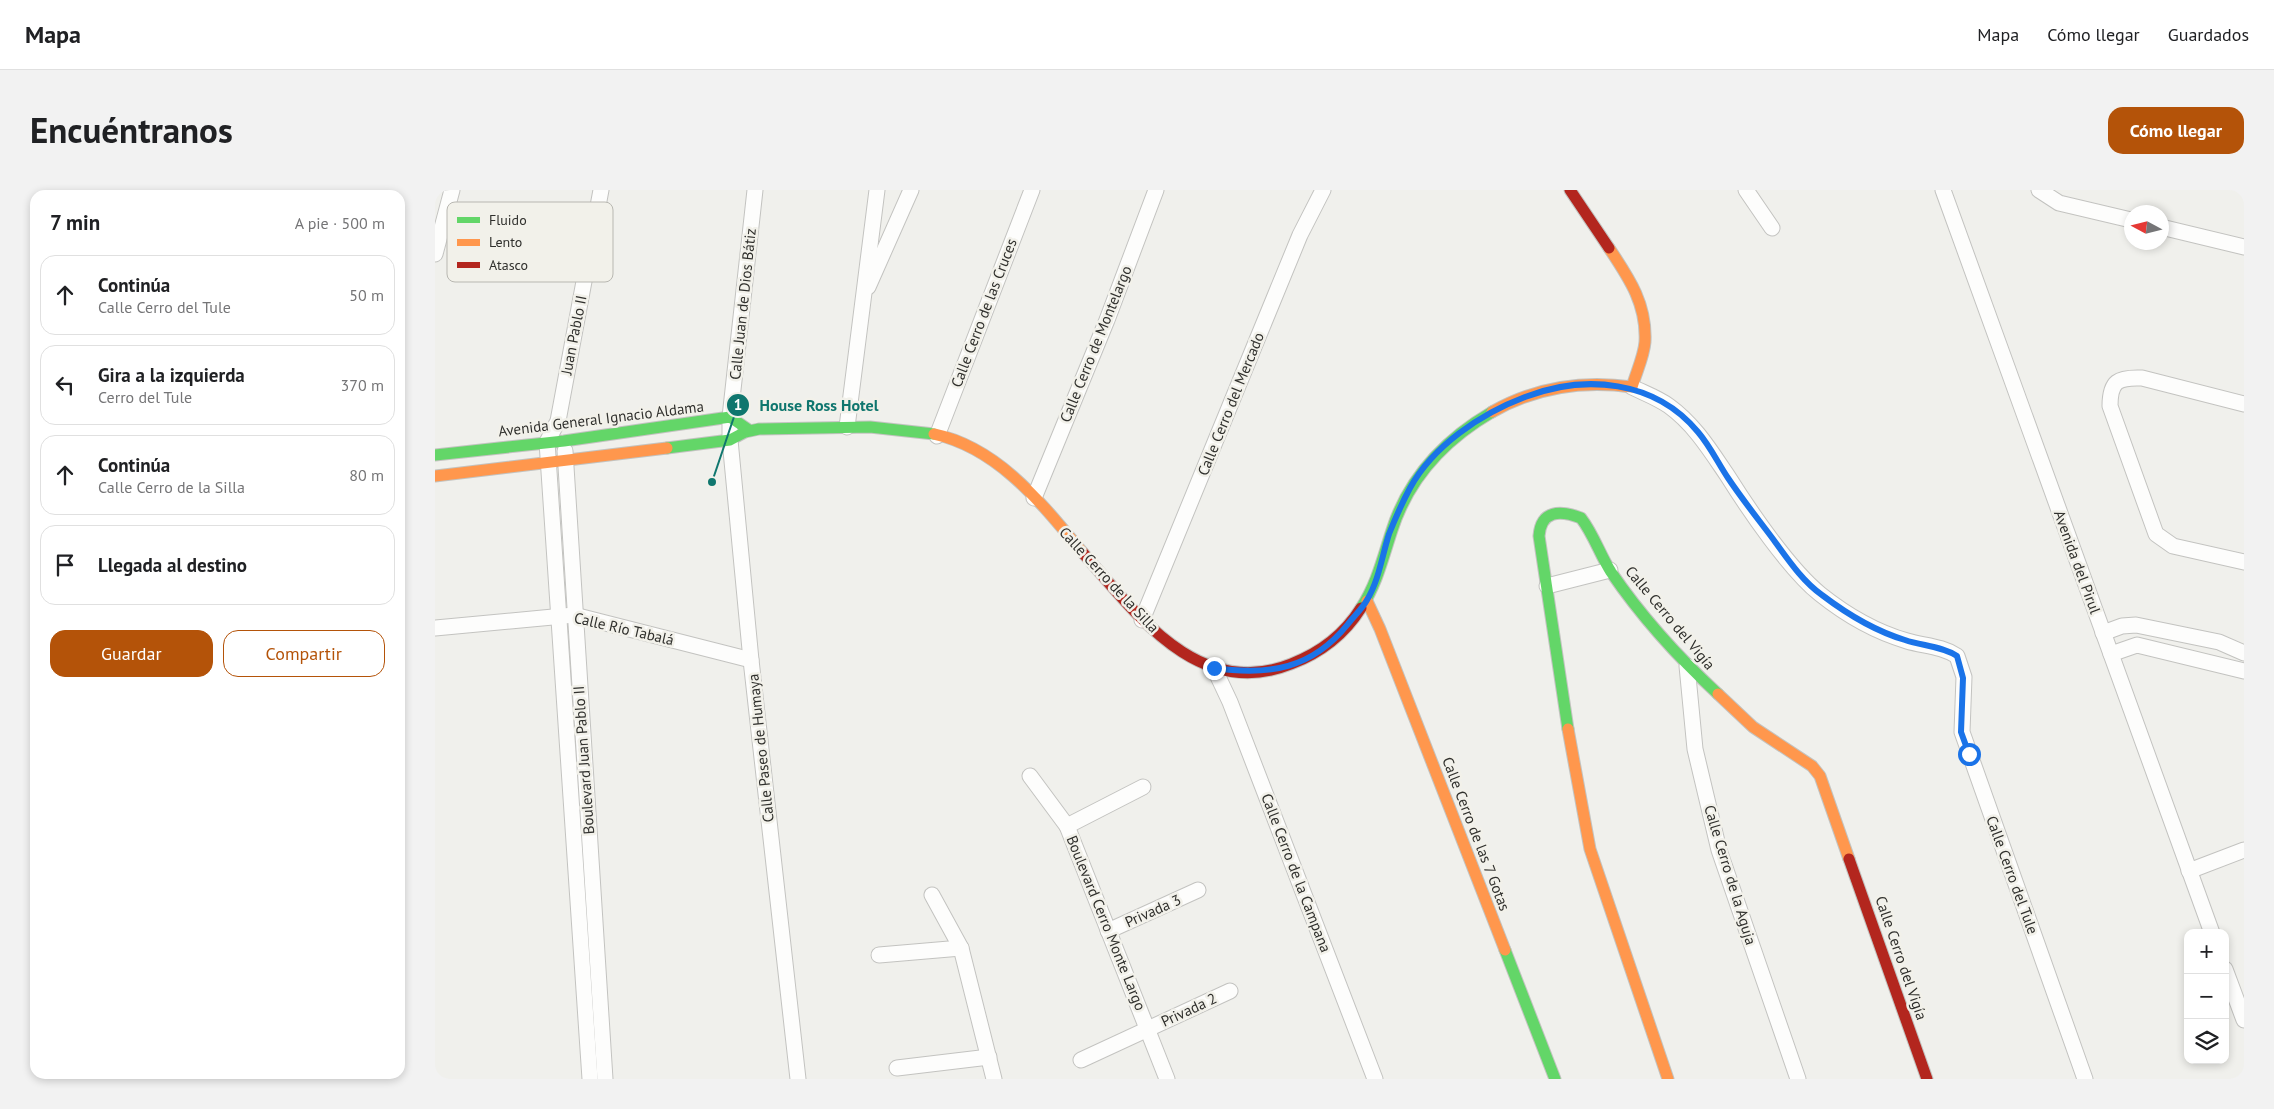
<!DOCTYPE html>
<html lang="es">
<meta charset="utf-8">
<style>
:root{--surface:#fff;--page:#f2f2f2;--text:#202124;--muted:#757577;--line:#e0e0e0;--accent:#b45309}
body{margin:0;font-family:"PT Sans",sans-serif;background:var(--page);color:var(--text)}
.controls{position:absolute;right:15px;bottom:15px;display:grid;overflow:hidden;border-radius:10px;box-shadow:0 2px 8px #0003}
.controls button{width:45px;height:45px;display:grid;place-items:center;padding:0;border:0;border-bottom:1px solid var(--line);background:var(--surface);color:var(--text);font:25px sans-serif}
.compass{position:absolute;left:1689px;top:15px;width:45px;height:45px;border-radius:50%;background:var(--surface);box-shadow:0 2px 8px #0003;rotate:277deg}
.stop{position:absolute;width:15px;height:15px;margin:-11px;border:4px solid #1a73e8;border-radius:50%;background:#fff}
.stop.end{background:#1a73e8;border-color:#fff;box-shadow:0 1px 5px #0008}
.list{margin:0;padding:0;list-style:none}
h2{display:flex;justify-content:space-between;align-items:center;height:65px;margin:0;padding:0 20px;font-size:21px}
h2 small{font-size:16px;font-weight:400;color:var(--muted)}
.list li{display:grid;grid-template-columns:32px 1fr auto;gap:15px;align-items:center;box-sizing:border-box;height:80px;margin:0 10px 10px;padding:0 10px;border:1px solid var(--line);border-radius:15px}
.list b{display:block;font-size:19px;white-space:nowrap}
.list p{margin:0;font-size:16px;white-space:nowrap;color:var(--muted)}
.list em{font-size:16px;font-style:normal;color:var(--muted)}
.actions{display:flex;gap:10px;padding:15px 20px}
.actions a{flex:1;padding:11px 0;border:1px solid var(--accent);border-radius:15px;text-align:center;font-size:18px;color:var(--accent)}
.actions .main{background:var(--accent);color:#fff}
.icon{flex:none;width:28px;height:28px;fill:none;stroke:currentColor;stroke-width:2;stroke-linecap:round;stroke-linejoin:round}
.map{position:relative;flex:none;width:1809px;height:889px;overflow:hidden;border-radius:15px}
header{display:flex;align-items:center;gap:30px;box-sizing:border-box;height:70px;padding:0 25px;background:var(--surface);border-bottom:1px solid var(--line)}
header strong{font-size:24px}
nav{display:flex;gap:28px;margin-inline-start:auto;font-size:18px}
.intro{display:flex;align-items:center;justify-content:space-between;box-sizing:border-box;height:120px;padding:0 30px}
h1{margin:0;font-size:35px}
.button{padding:12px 22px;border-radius:15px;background:var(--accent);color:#fff;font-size:18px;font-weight:700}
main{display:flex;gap:30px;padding:0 30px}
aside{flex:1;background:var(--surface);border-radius:15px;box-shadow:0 2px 8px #0003}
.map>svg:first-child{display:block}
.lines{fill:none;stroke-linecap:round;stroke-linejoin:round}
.street-casing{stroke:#c3c3c0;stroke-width:17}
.fast-casing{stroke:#c3c3c0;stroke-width:13}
.slow-casing{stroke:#c3c3c0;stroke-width:13}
.jam-casing{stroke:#c3c3c0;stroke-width:13}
.street{stroke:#fdfdfc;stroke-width:15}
.fast{stroke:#63d668;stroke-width:11}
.slow{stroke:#ff974d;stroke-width:11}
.jam{stroke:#b3261e;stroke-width:11}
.route{stroke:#1a73e8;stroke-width:6}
.labels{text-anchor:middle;stroke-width:5;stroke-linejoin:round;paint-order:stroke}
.street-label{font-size:15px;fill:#30302d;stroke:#f2f1ea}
.key{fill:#f2f1ea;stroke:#b8b7b1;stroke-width:1}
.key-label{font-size:14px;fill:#30302d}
.leader{fill:none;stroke:#0f766e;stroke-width:2}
.callout-dot{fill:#0f766e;stroke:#f2f1ea;stroke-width:2}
.mark-label{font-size:15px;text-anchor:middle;font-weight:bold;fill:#fff}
.callout-label{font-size:16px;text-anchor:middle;font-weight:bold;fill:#0f766e;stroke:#f2f1ea;stroke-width:5;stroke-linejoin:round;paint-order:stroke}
</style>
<header>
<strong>Mapa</strong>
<nav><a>Mapa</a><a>Cómo llegar</a><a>Guardados</a></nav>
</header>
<div class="intro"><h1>Encuéntranos</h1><a class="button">Cómo llegar</a></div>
<main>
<aside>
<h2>7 min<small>A pie · 500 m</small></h2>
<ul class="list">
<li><svg class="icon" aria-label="ahead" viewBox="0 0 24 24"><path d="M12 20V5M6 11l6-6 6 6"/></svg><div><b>Continúa</b><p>Calle Cerro del Tule</p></div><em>50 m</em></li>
<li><svg class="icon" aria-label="left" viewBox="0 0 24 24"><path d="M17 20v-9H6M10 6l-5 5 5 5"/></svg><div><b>Gira a la izquierda</b><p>Cerro del Tule</p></div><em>370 m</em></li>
<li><svg class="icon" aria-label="ahead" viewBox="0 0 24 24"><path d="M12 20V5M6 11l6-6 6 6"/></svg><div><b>Continúa</b><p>Calle Cerro de la Silla</p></div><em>80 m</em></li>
<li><svg class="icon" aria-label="arrive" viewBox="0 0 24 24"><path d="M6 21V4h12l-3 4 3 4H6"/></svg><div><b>Llegada al destino</b></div></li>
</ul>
<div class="actions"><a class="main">Guardar</a><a>Compartir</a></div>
</aside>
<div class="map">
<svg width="1809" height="889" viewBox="0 0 1809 889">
<rect width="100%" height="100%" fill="#f0f0ec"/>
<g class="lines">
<defs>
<g id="street">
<polyline points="320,0 295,227 295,250 316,470 363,889"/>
<polyline points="1311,0 1337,38"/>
<polyline points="1508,0 1777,743"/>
<polyline points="1604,0 1624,13 1696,30"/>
<polyline points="1726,37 1809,57"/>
<polyline points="0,64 17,0"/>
<polyline points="433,97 476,0"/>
<path d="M1197,197C1209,203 1223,208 1234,216C1259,234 1275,260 1292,285C1314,320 1354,379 1385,404C1410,424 1441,442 1472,451C1489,456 1507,456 1522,466L1529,487L1527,542L1650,889"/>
<path d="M1809,214L1707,188C1683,187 1675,191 1675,216L1721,344L1738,356L1809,372"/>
<polyline points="412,237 442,0"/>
<polyline points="502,246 597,0"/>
<polyline points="130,261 170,889"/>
<polyline points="599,308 672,130 721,0"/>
<polyline points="1112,396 1175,380"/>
<polyline points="707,430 865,45 888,0"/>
<polyline points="0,438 139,425 316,470"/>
<polyline points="1668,443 1687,436 1701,435 1784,452 1809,463"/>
<polyline points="1676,464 1702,455 1809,481"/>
<polyline points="1252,476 1260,559 1284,660 1363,889"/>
<polyline points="779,478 795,512 940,889"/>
<polyline points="595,586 632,636 732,889"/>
<polyline points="632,636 708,597"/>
<polyline points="1754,681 1809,660"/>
<polyline points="497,705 526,758 559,889"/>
<polyline points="673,741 763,700"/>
<polyline points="444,765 526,758"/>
<polyline points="1790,779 1809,830"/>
<polyline points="646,870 795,801"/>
<polyline points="462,878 554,867"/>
<polyline points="155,889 112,252 123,231 166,0"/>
</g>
<g id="fast">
<polyline points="232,258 295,250 310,242 324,239 435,237 499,244"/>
<polyline points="0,265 129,251 295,227 314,240"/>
<path d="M926,418C942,394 948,367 957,340C974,287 1009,250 1057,222"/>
<path d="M1133,539L1104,346C1106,320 1125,320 1146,328C1159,345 1165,365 1176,382C1206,426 1244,468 1283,504"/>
<polyline points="1070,760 1120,889"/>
</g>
<g id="slow">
<path d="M1057,222C1101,197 1147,190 1197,197C1201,183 1209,166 1210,152C1212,114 1194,88 1174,58"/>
<path d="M499,244C564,258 607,314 648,363"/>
<polyline points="0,286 232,258"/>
<polyline points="932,411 945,439 1070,760"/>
<polyline points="1283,504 1318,537 1377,576 1385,586 1414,669"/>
<polyline points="1133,539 1155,659 1233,889"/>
</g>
<g id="jam">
<polyline points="1135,0 1174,58"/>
<path d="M648,363C701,423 763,511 856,474C885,463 909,445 926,418"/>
<polyline points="1414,669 1492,889"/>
</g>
</defs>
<use href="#street" class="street-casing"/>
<use href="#fast" class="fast-casing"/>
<use href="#slow" class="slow-casing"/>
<use href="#jam" class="jam-casing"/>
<use href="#street" class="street"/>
<use href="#fast" class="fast"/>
<use href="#slow" class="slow"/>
<use href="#jam" class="jam"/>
</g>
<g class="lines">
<path class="route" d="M779,478C834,486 877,479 913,434C919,426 927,419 932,410C944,390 947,366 954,344C960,329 967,313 975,298C998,256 1045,224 1090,207C1150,184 1220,190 1263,242C1275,256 1283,273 1293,288C1307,309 1323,329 1338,349C1352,368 1367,391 1387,405C1412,424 1440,441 1470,450C1487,456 1507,456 1522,466L1528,488L1526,542L1534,564"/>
</g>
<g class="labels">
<g class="street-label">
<text transform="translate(308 114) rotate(-84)" y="5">Calle Juan de Dios Bátiz</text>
<text transform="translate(549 123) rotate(-69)" y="5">Calle Cerro de las Cruces</text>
<text transform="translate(139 145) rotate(-79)" y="5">Juan Pablo II</text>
<text transform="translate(661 154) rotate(-68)" y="5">Calle Cerro de Montelargo</text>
<text transform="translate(796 214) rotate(-68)" y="5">Calle Cerro del Mercado</text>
<text transform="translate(166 229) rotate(-7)" y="5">Avenida General Ignacio Aldama</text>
<text transform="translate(1642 372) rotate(70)" y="5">Avenida del Pirul</text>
<text transform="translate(674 390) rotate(47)" y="5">Calle Cerro de la Silla</text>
<text transform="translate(1235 428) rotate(50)" y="5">Calle Cerro del Vigía</text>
<text transform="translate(189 439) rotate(13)" y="5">Calle Río Tabalá</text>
<text transform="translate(326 558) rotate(-96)" y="5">Calle Paseo de Humaya</text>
<text transform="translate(149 570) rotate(-94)" y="5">Boulevard Juan Pablo II</text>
<text transform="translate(1041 644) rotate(69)" y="5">Calle Cerro de las 7 Gotas</text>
<text transform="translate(861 683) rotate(69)" y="5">Calle Cerro de la Campana</text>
<text transform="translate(1295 685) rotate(73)" y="5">Calle Cerro de la Aguja</text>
<text transform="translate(1577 685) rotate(70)" y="5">Calle Cerro del Tule</text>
<text transform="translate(718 721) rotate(-24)" y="5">Privada 3</text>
<text transform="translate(671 733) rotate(68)" y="5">Boulevard Cerro Monte Largo</text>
<text transform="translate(1466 768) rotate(71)" y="5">Calle Cerro del Vigía</text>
<text transform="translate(754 820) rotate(-25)" y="5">Privada 2</text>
</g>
</g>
<rect x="12" y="12" width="166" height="80" rx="8" class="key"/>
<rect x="22" y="27" width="23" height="6" fill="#63d668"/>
<rect x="22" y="49" width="23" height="7" fill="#ff974d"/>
<rect x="22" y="72" width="23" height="6" fill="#b3261e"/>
<g class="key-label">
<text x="54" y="35">Fluido</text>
<text x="54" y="57">Lento</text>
<text x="54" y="80">Atasco</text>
</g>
<path class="leader" d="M277 292L303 215"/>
<g class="callout-dot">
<circle cx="277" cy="292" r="5"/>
<circle cx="303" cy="215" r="12"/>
</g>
<g class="mark-label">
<text x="303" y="220">1</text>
</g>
<g class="callout-label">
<text x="384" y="221">House Ross Hotel</text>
</g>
</svg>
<div class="controls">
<button>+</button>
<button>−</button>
<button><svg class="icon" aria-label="layers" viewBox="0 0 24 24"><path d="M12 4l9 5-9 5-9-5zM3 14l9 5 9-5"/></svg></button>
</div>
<svg class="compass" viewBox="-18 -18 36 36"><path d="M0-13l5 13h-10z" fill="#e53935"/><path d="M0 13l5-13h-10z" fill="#757577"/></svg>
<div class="stop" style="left:1534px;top:564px"></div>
<div class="stop end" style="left:779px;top:478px"></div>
</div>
</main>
